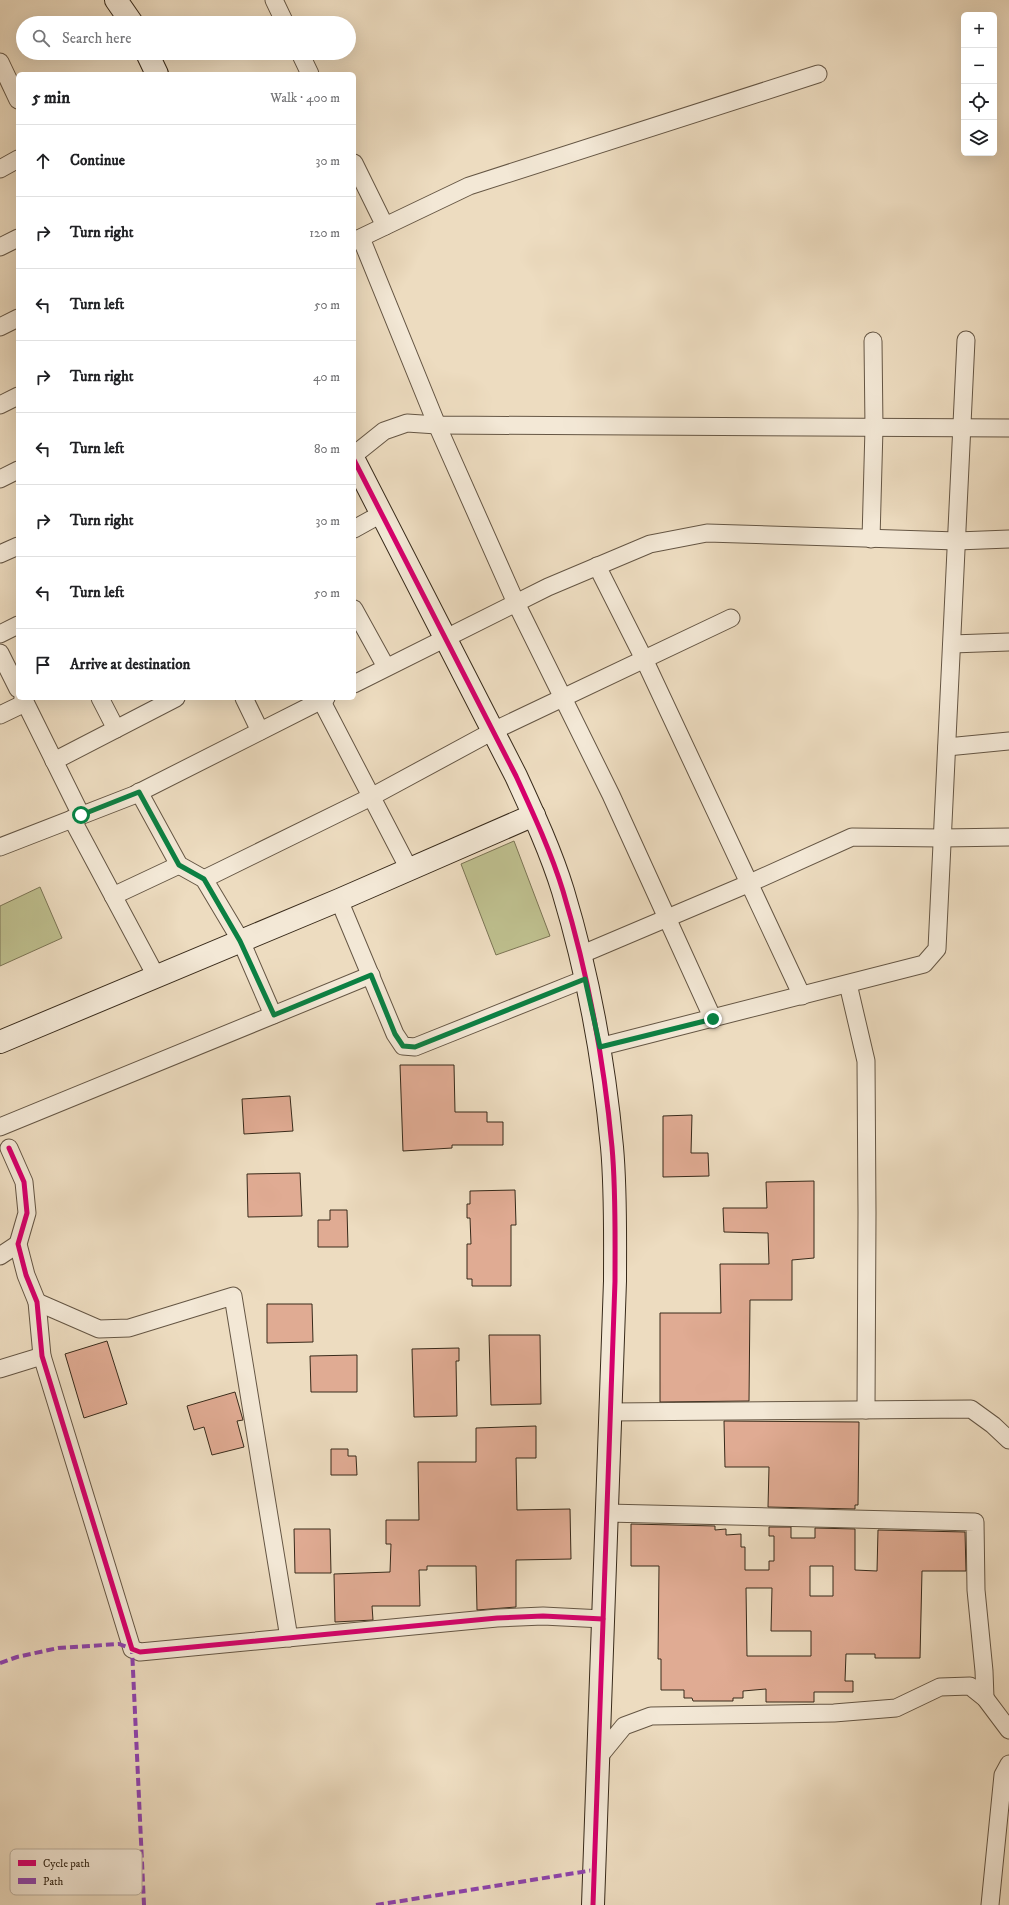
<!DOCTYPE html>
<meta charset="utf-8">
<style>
:root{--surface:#fff;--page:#f2f2f2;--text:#202124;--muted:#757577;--line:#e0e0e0}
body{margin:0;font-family:"IM FELL DW Pica",serif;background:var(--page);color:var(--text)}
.controls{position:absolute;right:12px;top:12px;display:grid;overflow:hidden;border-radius:6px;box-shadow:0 4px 16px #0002}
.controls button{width:36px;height:36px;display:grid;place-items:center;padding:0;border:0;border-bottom:1px solid var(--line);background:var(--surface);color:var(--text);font:20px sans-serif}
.stop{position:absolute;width:12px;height:12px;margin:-9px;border:3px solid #0b8043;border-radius:50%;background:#fff}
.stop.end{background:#0b8043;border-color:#fff;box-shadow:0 1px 4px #0008}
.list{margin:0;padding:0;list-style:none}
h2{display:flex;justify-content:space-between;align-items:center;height:52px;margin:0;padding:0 16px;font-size:17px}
h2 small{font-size:13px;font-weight:400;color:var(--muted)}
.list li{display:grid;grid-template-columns:26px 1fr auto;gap:12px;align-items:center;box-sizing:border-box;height:72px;padding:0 16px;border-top:1px solid var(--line)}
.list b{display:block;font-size:15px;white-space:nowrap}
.list em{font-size:13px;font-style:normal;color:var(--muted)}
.icon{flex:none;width:22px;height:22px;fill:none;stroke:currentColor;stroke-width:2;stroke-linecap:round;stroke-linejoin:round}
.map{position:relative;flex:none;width:1009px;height:1905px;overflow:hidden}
.search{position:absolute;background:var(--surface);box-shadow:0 4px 16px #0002;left:16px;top:16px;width:340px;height:44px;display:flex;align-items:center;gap:10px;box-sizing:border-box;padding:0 14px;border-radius:22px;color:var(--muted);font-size:15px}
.panel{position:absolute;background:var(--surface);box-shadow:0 4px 16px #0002;left:16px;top:72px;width:340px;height:628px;border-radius:6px}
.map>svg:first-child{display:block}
.green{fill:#bebf8e;stroke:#7b7454}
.building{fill:#e0ab93;stroke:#382a1a;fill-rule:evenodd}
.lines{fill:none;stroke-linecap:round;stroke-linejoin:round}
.street-casing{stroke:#655644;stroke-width:19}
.secondary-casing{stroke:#382a1a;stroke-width:24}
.street{stroke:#f3e8d6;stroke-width:17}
.secondary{stroke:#f3e8d6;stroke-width:22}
.quiet{stroke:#8e44ad;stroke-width:4;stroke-dasharray:8 4;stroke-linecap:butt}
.cycleway-casing{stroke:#f3e8d6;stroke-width:8}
.cycleway{stroke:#d6006c;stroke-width:5}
.route{stroke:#0b8043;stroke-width:5}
.key{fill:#f3e8d6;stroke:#bbaf9e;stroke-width:1}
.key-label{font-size:11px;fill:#382a1a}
</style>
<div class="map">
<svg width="1009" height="1905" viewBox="0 0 1009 1905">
<rect width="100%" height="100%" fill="#eddcc0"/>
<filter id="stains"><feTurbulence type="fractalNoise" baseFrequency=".005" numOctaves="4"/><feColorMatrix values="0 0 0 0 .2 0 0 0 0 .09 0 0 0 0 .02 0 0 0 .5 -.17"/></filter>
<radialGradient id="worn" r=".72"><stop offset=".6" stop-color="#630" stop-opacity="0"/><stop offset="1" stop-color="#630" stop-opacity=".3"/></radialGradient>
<g class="green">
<polygon points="514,841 550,936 496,955 461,864"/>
<polygon points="40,887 62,938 0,966 0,906"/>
</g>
<g class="building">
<polygon points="400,1065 454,1065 455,1112 487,1112 487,1122 503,1122 503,1145 452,1145 452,1148 403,1151"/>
<polygon points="290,1096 293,1131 244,1134 242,1099"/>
<polygon points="692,1115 691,1153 708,1153 709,1176 663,1177 663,1116"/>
<polygon points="300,1173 302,1216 248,1217 247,1174"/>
<polygon points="814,1181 814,1258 792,1260 792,1300 750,1300 749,1401 660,1402 660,1313 721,1313 720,1264 769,1264 768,1233 724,1232 723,1208 767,1208 766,1182"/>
<polygon points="515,1190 516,1225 511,1225 511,1286 472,1286 472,1279 467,1279 467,1244 471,1244 470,1218 467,1218 467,1204 470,1204 470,1191"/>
<polygon points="330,1210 347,1210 348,1247 318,1247 318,1220 330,1220"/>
<polygon points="267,1304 312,1304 313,1342 267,1343"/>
<polygon points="489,1335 540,1335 541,1404 491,1405"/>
<polygon points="107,1341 127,1404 84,1418 65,1354"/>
<polygon points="459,1348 459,1361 456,1361 457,1416 414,1417 412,1349"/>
<polygon points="357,1355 357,1392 311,1392 310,1356"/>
<polygon points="235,1392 243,1420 237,1421 244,1447 212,1455 204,1427 194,1430 187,1406"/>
<polygon points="724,1421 859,1422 858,1505 855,1505 855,1509 768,1507 769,1467 725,1467"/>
<polygon points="536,1426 536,1458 516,1458 517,1510 570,1509 571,1559 516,1560 516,1607 477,1610 476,1566 427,1566 427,1570 419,1570 420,1606 372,1606 373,1620 335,1622 334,1574 390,1572 391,1544 386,1544 386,1520 419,1520 418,1462 476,1462 476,1428"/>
<polygon points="331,1449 348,1449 348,1456 356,1456 357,1475 331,1475"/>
<path d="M631,1524L715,1526V1530L726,1529V1535L741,1534V1547H745V1570H769V1561H774V1536H769V1527H791V1538H815V1528L855,1529V1570L877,1571L878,1530L965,1532L966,1571H922L920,1658H875V1654H846L845,1681H853V1692H814V1702H766V1689L743,1691V1698H733V1701H693L692,1698H684V1690H661V1659H658L659,1566H631ZM810,1566H833V1596H810ZM746,1588H772L771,1631H811V1656H747Z"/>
<polygon points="294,1529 330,1529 331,1573 295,1573"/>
</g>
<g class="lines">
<defs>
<g id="street">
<polyline points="274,0 285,23"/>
<polyline points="300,53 310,74"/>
<polyline points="0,62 18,100"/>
<polyline points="354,163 385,226"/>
<polyline points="0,169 18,159"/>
<polyline points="361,238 437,425 516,603 611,795 713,1019"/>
<polyline points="354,241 469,186 818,74"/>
<polyline points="0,247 18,238"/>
<polyline points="0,327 18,318"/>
<polyline points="0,405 18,396"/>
<polyline points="354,455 384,431 407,423 437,425 1009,428"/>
<polyline points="0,479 18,470"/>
<polyline points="354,529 381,514"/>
<polyline points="871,539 874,428 873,341"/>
<polyline points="0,554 18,546"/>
<polyline points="597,566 644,659 802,996"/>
<polyline points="354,609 386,667"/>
<polyline points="0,634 18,625"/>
<polyline points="952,644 1009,642"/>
<polyline points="0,653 18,689"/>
<polyline points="354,684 548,587 650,544 707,533 957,541 1009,539"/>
<polyline points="23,698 81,815"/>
<polyline points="100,698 116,729"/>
<polyline points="244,698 260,731"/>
<polyline points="320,698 409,869"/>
<polyline points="0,715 25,703"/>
<polyline points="947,747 1009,741"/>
<polyline points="54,761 176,698"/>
<polyline points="139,792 179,865 204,879 241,941 273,1015"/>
<polyline points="72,819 156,976"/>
<polyline points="0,847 134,795 326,698"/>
<polyline points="204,879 371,797 493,731 731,618"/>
<polyline points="113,896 179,865"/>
<polyline points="339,900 395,1034 403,1046 415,1047 585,979"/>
<polyline points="580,955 750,883 852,837 942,838 1009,837"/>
<polyline points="848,984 866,1061 867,1213 866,1410"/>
<polyline points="599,1047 924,964 937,949 966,340"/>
<polyline points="0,1127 371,975"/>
<polyline points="9,1148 24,1182 27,1213 18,1244 26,1275 37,1302 42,1356 132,1649 140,1652 497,1618 543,1616 603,1619"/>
<polyline points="0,1256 18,1244"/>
<polyline points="37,1302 99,1329 129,1328 233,1296 289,1638"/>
<polyline points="0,1369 42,1356"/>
<polyline points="610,1412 971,1409 993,1425 1009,1440"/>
<polyline points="607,1513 975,1522 976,1590 984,1671 985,1698"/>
<polyline points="597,1759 624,1726 651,1716 834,1713 896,1708 940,1687 970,1686 985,1698 1009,1730"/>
<polyline points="990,1905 1003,1775 1009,1764"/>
</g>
<g id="secondary">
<polyline points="116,0 132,23"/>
<polyline points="147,53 157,74"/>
<path d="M354,460L516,776C533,813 551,852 563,891C588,974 604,1061 612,1147C616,1191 615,1236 615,1281L593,1905"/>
<polyline points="0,1042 339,900 534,815"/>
</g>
</defs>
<use href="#street" class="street-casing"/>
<use href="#secondary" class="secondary-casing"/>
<use href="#street" class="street"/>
<use href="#secondary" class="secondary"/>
<g class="quiet">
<polyline points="0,1663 17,1657 58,1648 119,1644 132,1649 144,1905"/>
<polyline points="376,1905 594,1870"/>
</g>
<defs>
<g id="cycleway">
<path d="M354,460L516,776C533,813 551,852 563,891C588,974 604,1061 612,1147C616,1191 615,1236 615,1281L593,1905"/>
<polyline points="9,1148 24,1182 27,1213 18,1244 26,1275 37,1302 42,1356 132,1649 140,1652 497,1618 543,1616 603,1619"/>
</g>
</defs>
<use href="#cycleway" class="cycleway-casing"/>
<use href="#cycleway" class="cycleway"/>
</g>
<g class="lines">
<polyline class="route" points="81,815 139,792 179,865 204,879 240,941 274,1015 371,975 395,1034 403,1046 415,1047 585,979 600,1047 713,1019"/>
</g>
<rect x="10" y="1849" width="132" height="46" rx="6" class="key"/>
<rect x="18" y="1860" width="18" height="6" fill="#d6006c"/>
<rect x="18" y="1878" width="18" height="6" fill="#8e44ad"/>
<g class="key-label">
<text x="43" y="1867">Cycle path</text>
<text x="43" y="1885">Path</text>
</g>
<rect width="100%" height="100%" filter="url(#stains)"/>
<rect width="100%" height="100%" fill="url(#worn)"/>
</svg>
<div class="controls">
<button>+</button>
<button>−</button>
<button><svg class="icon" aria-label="locate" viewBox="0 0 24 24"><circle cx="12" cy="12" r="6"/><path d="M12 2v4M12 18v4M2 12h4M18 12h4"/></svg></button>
<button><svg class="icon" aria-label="layers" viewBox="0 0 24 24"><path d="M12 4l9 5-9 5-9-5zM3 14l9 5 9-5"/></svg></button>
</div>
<div class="stop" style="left:81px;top:815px"></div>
<div class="stop end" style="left:713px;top:1019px"></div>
<div class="search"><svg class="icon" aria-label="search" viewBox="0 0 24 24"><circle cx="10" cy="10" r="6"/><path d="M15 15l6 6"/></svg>Search here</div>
<section class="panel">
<h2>5 min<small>Walk · 400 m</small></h2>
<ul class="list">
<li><svg class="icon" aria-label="ahead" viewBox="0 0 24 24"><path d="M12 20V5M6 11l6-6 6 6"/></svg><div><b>Continue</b></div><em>30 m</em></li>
<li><svg class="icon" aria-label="right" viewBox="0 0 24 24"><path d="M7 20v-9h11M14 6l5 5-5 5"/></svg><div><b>Turn right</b></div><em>120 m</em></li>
<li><svg class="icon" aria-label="left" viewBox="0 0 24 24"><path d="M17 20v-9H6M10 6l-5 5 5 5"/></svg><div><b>Turn left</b></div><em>50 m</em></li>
<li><svg class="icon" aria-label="right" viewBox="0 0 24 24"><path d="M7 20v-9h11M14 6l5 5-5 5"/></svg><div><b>Turn right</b></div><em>40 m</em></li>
<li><svg class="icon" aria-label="left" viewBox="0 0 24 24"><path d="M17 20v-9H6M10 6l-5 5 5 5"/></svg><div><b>Turn left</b></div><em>80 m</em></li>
<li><svg class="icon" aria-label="right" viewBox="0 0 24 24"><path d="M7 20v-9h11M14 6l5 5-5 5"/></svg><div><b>Turn right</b></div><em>30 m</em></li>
<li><svg class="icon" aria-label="left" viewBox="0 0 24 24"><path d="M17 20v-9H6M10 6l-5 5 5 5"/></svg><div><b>Turn left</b></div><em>50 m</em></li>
<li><svg class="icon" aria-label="arrive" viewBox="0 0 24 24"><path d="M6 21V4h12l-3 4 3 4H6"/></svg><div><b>Arrive at destination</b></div></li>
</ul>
</section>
</div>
